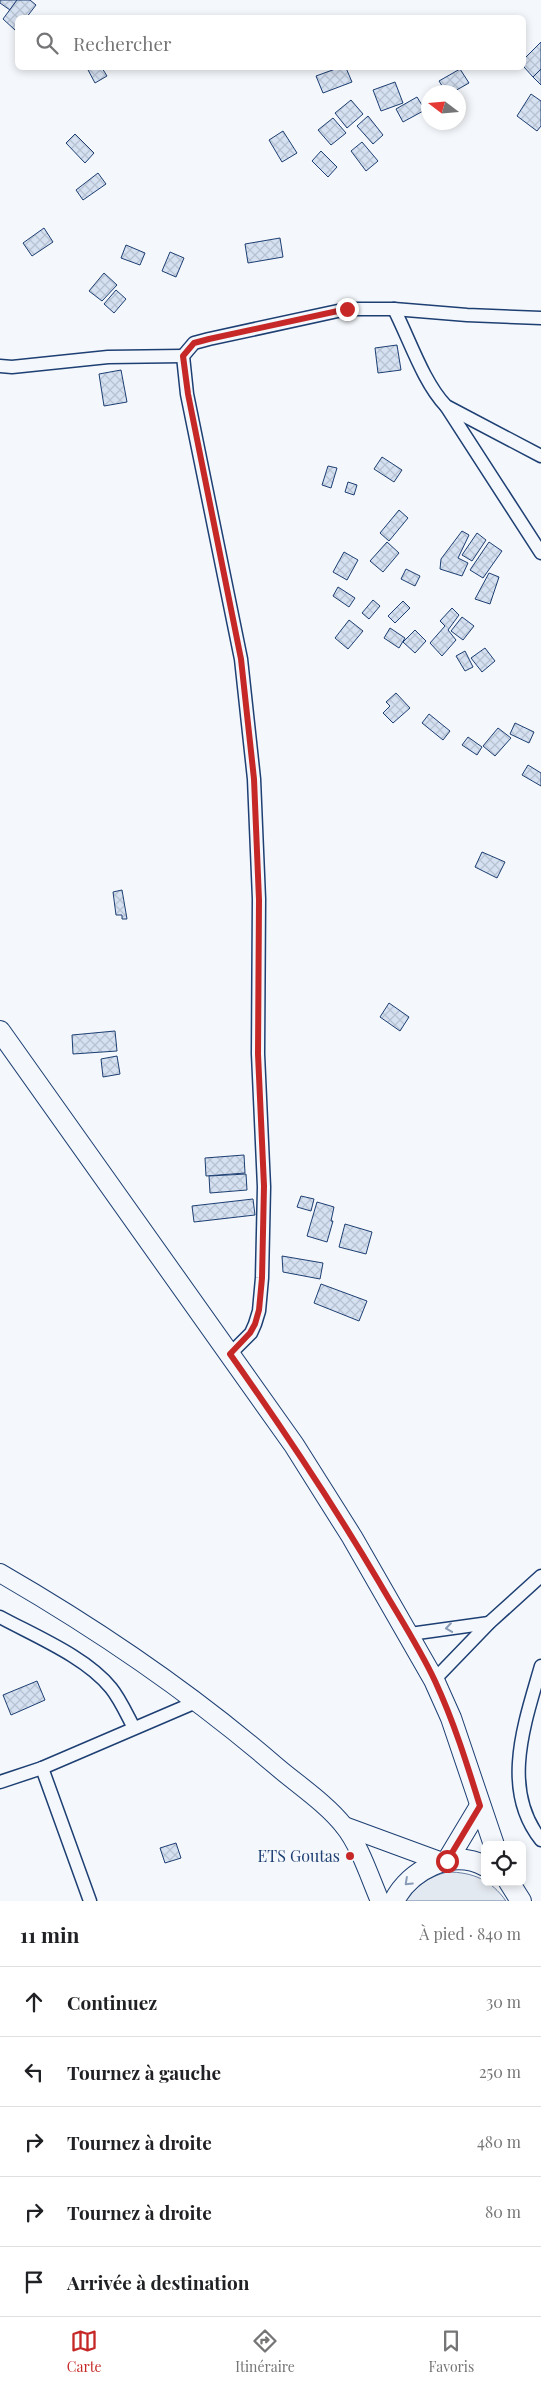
<!DOCTYPE html>
<html lang="fr">
<meta charset="utf-8">
<style>
:root{--surface:#fff;--page:#f6f6f6;--text:#202124;--muted:#757577;--line:#e0e0e0;--accent:#c62828}
body{margin:0;font-family:"Playfair Display",serif;background:var(--page);color:var(--text)}
.controls{position:absolute;right:15px;bottom:15px;display:grid;overflow:hidden;border-radius:8px;box-shadow:0 2px 8px #0003}
.controls button{width:45px;height:45px;display:grid;place-items:center;padding:0;border:0;border-bottom:1px solid var(--line);background:var(--surface);color:var(--text);font:25px sans-serif}
.compass{position:absolute;left:421px;top:85px;width:45px;height:45px;border-radius:50%;background:var(--surface);box-shadow:0 2px 8px #0003;rotate:286deg}
.stop{position:absolute;width:15px;height:15px;margin:-11px;border:4px solid #c62828;border-radius:50%;background:#fff}
.stop.end{background:#c62828;border-color:#fff;box-shadow:0 1px 5px #0008}
.list{margin:0;padding:0;list-style:none}
h2{display:flex;justify-content:space-between;align-items:center;height:65px;margin:0;padding:0 20px;font-size:21px}
h2 small{font-size:16px;font-weight:400;color:var(--muted)}
.list li{display:grid;grid-template-columns:32px 1fr auto;gap:15px;align-items:center;box-sizing:border-box;height:70px;padding:0 20px;border-top:1px solid var(--line)}
.list b{display:block;font-size:19px;white-space:nowrap}
.list em{font-size:16px;font-style:normal;color:var(--muted)}
.icon{flex:none;width:28px;height:28px;fill:none;stroke:currentColor;stroke-width:2;stroke-linecap:round;stroke-linejoin:round}
.map{position:relative;flex:none;width:541px;height:1901px;overflow:hidden}
.search{position:absolute;background:var(--surface);box-shadow:0 2px 8px #0003;left:15px;right:15px;top:15px;height:55px;display:flex;align-items:center;gap:12px;box-sizing:border-box;padding:0 18px;border-radius:8px;color:var(--muted);font-size:19px}
.sheet{height:415px;background:var(--surface)}
nav{display:flex;justify-content:space-around;align-items:center;box-sizing:border-box;height:70px;border-top:1px solid var(--line);background:var(--surface);font-size:14px;color:var(--muted)}
nav a{display:grid;justify-items:center;gap:2px}
nav .on{color:var(--accent)}
.map>svg:first-child{display:block}
.green{fill:#e3e9f0;stroke:#687fa3}
.building{fill:url(#building-cross-hatch);stroke:#1d3f73}
.lines{fill:none;stroke-linecap:round;stroke-linejoin:round}
.street-casing{stroke:#1d3f73;stroke-width:15}
.secondary-casing{stroke:#1d3f73;stroke-width:20}
.primary-casing{stroke:#1d3f73;stroke-width:22}
.street{stroke:#f4f7fb;stroke-width:12}
.secondary{stroke:#f4f7fb;stroke-width:18}
.primary{stroke:#f4f7fb;stroke-width:20}
.oneway{stroke:#889bb7}
.route{stroke:#c62828;stroke-width:6}
.poi-dot{fill:#c62828;stroke:#f4f7fb;stroke-width:2}
.labels{text-anchor:middle;stroke-width:4;stroke-linejoin:round;paint-order:stroke}
.poi-label{font-size:16px;fill:#1d3f73;stroke:#f4f7fb;text-anchor:end}
</style>
<div class="map">
<svg width="541" height="1901" viewBox="0 0 541 1901">
<defs>
<pattern id="building-cross-hatch" width="8" height="8" patternUnits="userSpaceOnUse" patternTransform="scale(1.25)"><rect width="8" height="8" fill="#d5e0f0"/><path d="M0 0l8 8M0 8l8-8" fill="none" stroke="#b6c1d1"/></pattern>
</defs>
<rect width="100%" height="100%" fill="#f4f7fb"/>
<path class="green" d="M447,1872C473,1872 491,1880 506,1901H405C417,1886 428,1877 447,1872Z"/>
<g class="building">
<polygon points="0,0 17,0 10,10 0,3"/>
<polygon points="17,0 30,0 36,5 26,18 18,18 15,30 3,19"/>
<polygon points="541,42 541,69 533,77 524,67 524,59"/>
<polygon points="87,68 102,68 107,76 95,83"/>
<polygon points="338,68 346,68 352,82 323,93 316,76"/>
<polygon points="460,69 469,83 453,92 446,92 439,81"/>
<polygon points="541,69 541,85 533,77"/>
<polygon points="395,82 403,103 381,111 373,90"/>
<polygon points="531,94 541,101 541,126 537,131 517,116"/>
<polygon points="417,97 425,110 403,122 396,109"/>
<polygon points="351,100 363,114 347,128 335,113"/>
<polygon points="368,116 383,135 373,144 357,126"/>
<polygon points="333,118 346,133 331,145 318,130"/>
<polygon points="283,131 297,153 282,162 269,140"/>
<polygon points="75,134 94,153 85,163 66,143"/>
<polygon points="362,142 378,161 366,171 351,151"/>
<polygon points="321,151 337,167 328,177 312,161"/>
<polygon points="98,173 106,184 83,200 76,190"/>
<polygon points="44,228 53,242 32,256 23,243"/>
<polygon points="280,238 283,257 248,263 245,244"/>
<polygon points="126,245 145,253 140,265 121,258"/>
<polygon points="170,252 184,258 176,277 162,271"/>
<polygon points="104,273 117,285 102,301 89,291"/>
<polygon points="116,290 126,299 114,313 104,304"/>
<polygon points="397,345 401,370 378,373 375,348"/>
<polygon points="121,370 127,402 104,406 99,374"/>
<polygon points="382,457 402,470 394,482 374,469"/>
<polygon points="328,466 337,468 331,488 322,485"/>
<polygon points="348,482 357,485 354,495 345,492"/>
<polygon points="399,510 408,518 389,541 380,533"/>
<polygon points="462,531 469,535 458,558 468,563 462,576 440,569 441,559"/>
<polygon points="477,533 486,540 472,561 462,555"/>
<polygon points="387,542 399,553 383,572 370,561"/>
<polygon points="489,542 502,551 483,578 470,570"/>
<polygon points="344,552 358,560 347,580 333,572"/>
<polygon points="406,569 420,576 415,586 401,579"/>
<polygon points="489,573 499,577 490,604 475,599"/>
<polygon points="338,587 355,598 349,607 333,596"/>
<polygon points="373,600 380,606 369,619 362,613"/>
<polygon points="403,601 410,608 395,623 388,616"/>
<polygon points="452,608 459,615 448,630 456,640 442,656 430,643 445,626 440,621"/>
<polygon points="462,617 474,626 463,640 451,631"/>
<polygon points="349,620 363,631 348,649 335,638"/>
<polygon points="390,628 405,638 399,648 384,638"/>
<polygon points="415,630 426,641 415,653 403,642"/>
<polygon points="485,648 495,661 482,672 471,658"/>
<polygon points="465,651 473,667 465,671 456,656"/>
<polygon points="396,693 410,708 393,723 383,713 390,706 386,702"/>
<polygon points="429,714 450,731 443,740 422,723"/>
<polygon points="515,723 534,732 529,743 510,734"/>
<polygon points="498,728 511,738 495,756 483,746"/>
<polygon points="468,737 482,747 477,755 462,745"/>
<polygon points="528,765 541,773 541,786 522,775"/>
<polygon points="482,852 505,862 497,878 475,867"/>
<polygon points="122,890 127,919 122,919 122,915 116,915 113,892"/>
<polygon points="389,1003 409,1017 400,1031 380,1017"/>
<polygon points="115,1031 117,1051 73,1054 72,1035"/>
<polygon points="117,1056 120,1074 103,1077 101,1059"/>
<polygon points="244,1155 245,1173 206,1176 205,1158"/>
<polygon points="246,1174 247,1190 210,1193 209,1176"/>
<polygon points="301,1196 314,1199 311,1211 297,1207"/>
<polygon points="253,1199 255,1215 194,1222 192,1206"/>
<polygon points="317,1202 334,1207 331,1221 333,1221 327,1242 307,1236"/>
<polygon points="345,1224 372,1232 366,1254 339,1247"/>
<polygon points="282,1256 323,1263 320,1279 283,1272"/>
<polygon points="321,1284 367,1301 359,1321 314,1303"/>
<polygon points="37,1681 45,1700 11,1715 3,1695"/>
<polygon points="176,1843 181,1858 165,1863 160,1848"/>
</g>
<g class="lines">
<defs>
<g id="street">
<path d="M394,309C409,338 423,382 446,406L541,456"/>
<polyline points="0,366 12,367 108,357 183,356"/>
<polyline points="446,406 541,553"/>
<polyline points="230,1354 251,1333 255,1324 259,1311 262,1278 264,1187 258,1054 259,899 254,779 241,659 187,394 183,356 194,343 209,339 347,309 394,309 467,315 541,318"/>
<path d="M0,1617C35,1636 86,1657 111,1688C120,1699 127,1715 134,1728"/>
<polyline points="410,1634 489,1623"/>
<path d="M541,1666C525,1722 500,1789 541,1840"/>
<polyline points="434,1680 489,1623 541,1576"/>
<polyline points="42,1768 90,1901"/>
<polyline points="0,1782 42,1768 196,1702"/>
</g>
<g id="secondary">
<path d="M0,1573C97,1629 190,1692 276,1766C297,1784 327,1804 344,1826C360,1846 370,1878 380,1901"/>
<polyline points="344,1826 442,1862"/>
</g>
<g id="primary">
<polyline points="0,1031 294,1445 352,1537 434,1680 451,1718 494,1845"/>
<polyline points="447,1861 480,1806"/>
<polyline points="509,1882 521,1901"/>
<path d="M394,1901C410,1870 451,1848 485,1866"/>
</g>
</defs>
<use href="#street" class="street-casing"/>
<use href="#secondary" class="secondary-casing"/>
<use href="#primary" class="primary-casing"/>
<use href="#street" class="street"/>
<use href="#secondary" class="secondary"/>
<use href="#primary" class="primary"/>
</g>
<defs><path id="oneway-chevron" d="M-2-3.5L2.5 0L-2 3.5" fill="none" stroke-width="1.6" stroke-linecap="round" stroke-linejoin="round" transform="scale(1.25)"/></defs>
<g class="oneway">
<use href="#oneway-chevron" transform="translate(449 1628) rotate(172)"/>
<use href="#oneway-chevron" transform="translate(408 1882) rotate(137)"/>
</g>
<g class="lines">
<path class="route" d="M347,309L209,339L194,343L183,356L188,394L241,659L254,779L259,900L258,1054L264,1186L262,1278L259,1310L255,1324L250,1333L230,1354C283,1429 333,1504 379,1582C398,1615 419,1647 435,1681C454,1722 467,1764 480,1806L447,1861"/>
</g>
<circle class="poi-dot" cx="350" cy="1856" r="5"/>
<g class="labels">
<g class="poi-label">
<text x="340" y="1862">ETS Goutas</text>
</g>
</g>
</svg>
<div class="controls">
<button><svg class="icon" aria-label="locate" viewBox="0 0 24 24"><circle cx="12" cy="12" r="6"/><path d="M12 2v4M12 18v4M2 12h4M18 12h4"/></svg></button>
</div>
<svg class="compass" viewBox="-18 -18 36 36"><path d="M0-13l5 13h-10z" fill="#e53935"/><path d="M0 13l5-13h-10z" fill="#757577"/></svg>
<div class="stop" style="left:447px;top:1861px"></div>
<div class="stop end" style="left:347px;top:309px"></div>
<div class="search"><svg class="icon" aria-label="search" viewBox="0 0 24 24"><circle cx="10" cy="10" r="6"/><path d="M15 15l6 6"/></svg>Rechercher</div>
</div>
<section class="sheet">
<h2>11 min<small>À pied · 840 m</small></h2>
<ul class="list">
<li><svg class="icon" aria-label="ahead" viewBox="0 0 24 24"><path d="M12 20V5M6 11l6-6 6 6"/></svg><div><b>Continuez</b></div><em>30 m</em></li>
<li><svg class="icon" aria-label="left" viewBox="0 0 24 24"><path d="M17 20v-9H6M10 6l-5 5 5 5"/></svg><div><b>Tournez à gauche</b></div><em>250 m</em></li>
<li><svg class="icon" aria-label="right" viewBox="0 0 24 24"><path d="M7 20v-9h11M14 6l5 5-5 5"/></svg><div><b>Tournez à droite</b></div><em>480 m</em></li>
<li><svg class="icon" aria-label="right" viewBox="0 0 24 24"><path d="M7 20v-9h11M14 6l5 5-5 5"/></svg><div><b>Tournez à droite</b></div><em>80 m</em></li>
<li><svg class="icon" aria-label="arrive" viewBox="0 0 24 24"><path d="M6 21V4h12l-3 4 3 4H6"/></svg><div><b>Arrivée à destination</b></div></li>
</ul>
</section>
<nav>
<a class="on"><svg class="icon" aria-label="map" viewBox="0 0 24 24"><path d="M3 6l6-2 6 2 6-2v14l-6 2-6-2-6 2zM9 4v14M15 6v14"/></svg>Carte</a>
<a><svg class="icon" aria-label="directions" viewBox="0 0 24 24"><path d="M12 3l9 9-9 9-9-9zM9 14v-3h6M13 9l2 2-2 2"/></svg>Itinéraire</a>
<a><svg class="icon" aria-label="saved" viewBox="0 0 24 24"><path d="M7 4h10v16l-5-4-5 4z"/></svg>Favoris</a>
</nav>
